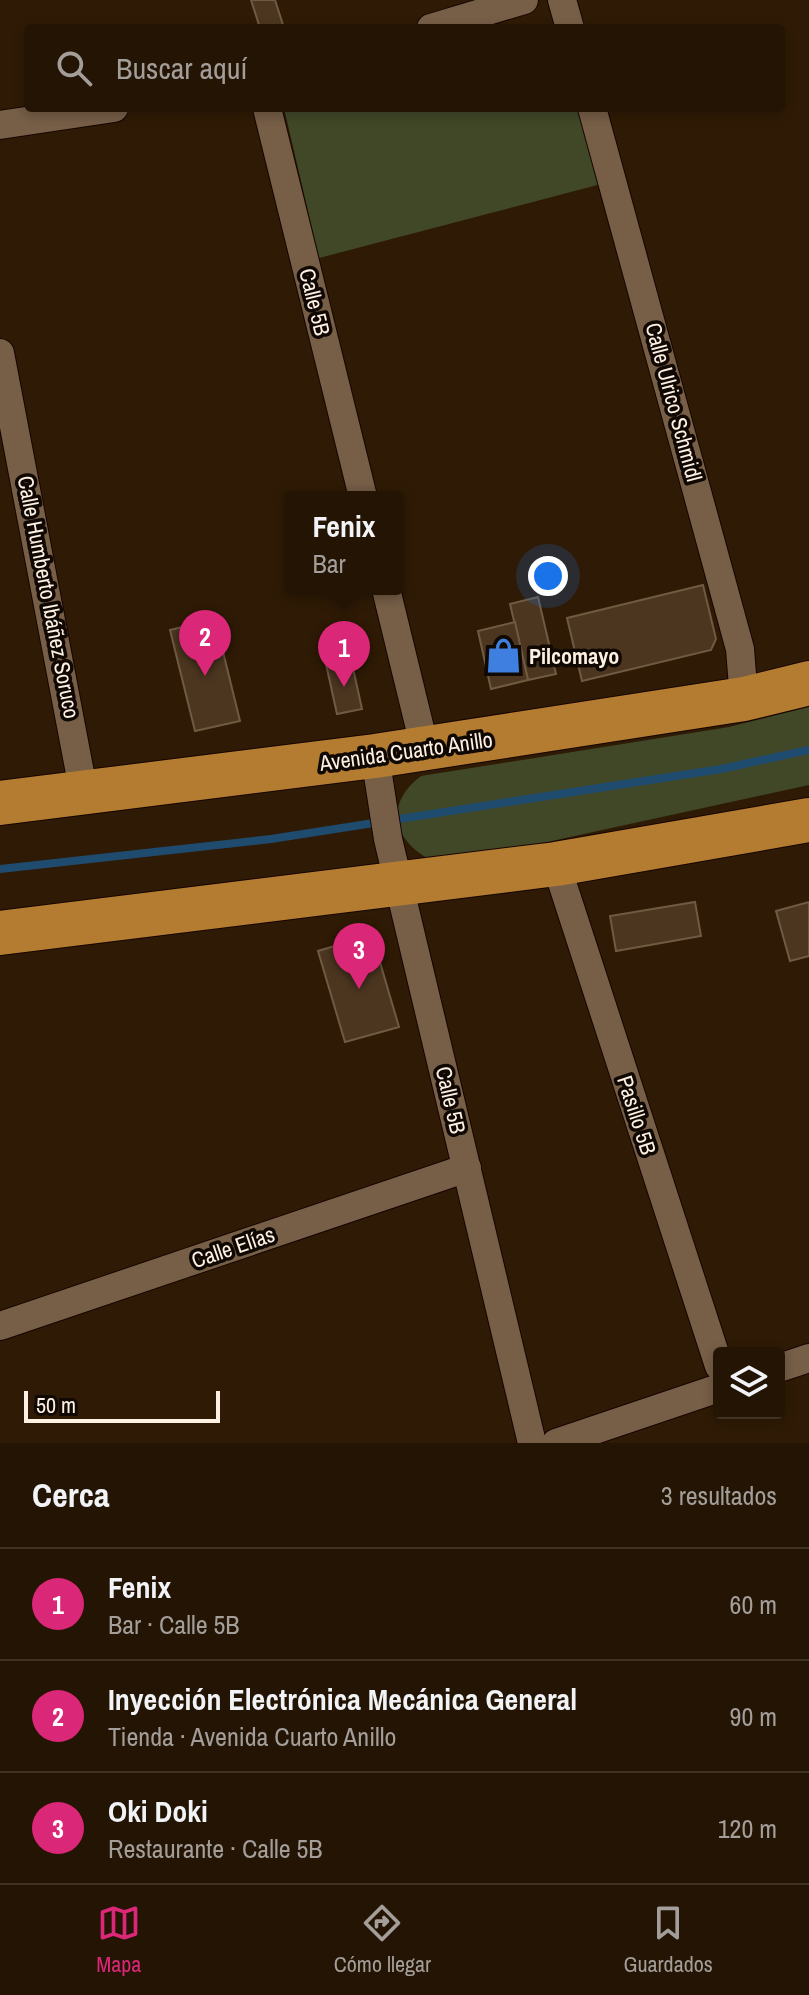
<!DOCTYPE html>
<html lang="es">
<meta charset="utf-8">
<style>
:root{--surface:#231404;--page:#2b1d0e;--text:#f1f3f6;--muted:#a39e9a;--line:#403326;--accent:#db2777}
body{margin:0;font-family:"Archivo Narrow",sans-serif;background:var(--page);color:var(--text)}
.controls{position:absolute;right:24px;bottom:24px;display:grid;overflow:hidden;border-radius:8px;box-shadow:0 4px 12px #0003}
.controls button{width:72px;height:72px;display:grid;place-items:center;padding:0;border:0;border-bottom:2px solid var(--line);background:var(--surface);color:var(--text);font:40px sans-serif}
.scale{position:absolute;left:24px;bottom:20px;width:196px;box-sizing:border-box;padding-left:8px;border:4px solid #fef0e3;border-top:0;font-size:22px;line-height:28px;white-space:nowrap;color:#fef0e3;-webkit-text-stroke:6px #100802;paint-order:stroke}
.you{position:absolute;left:548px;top:576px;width:28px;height:28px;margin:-20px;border:6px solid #fff;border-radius:50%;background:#1a73e8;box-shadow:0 0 0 12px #1a73e833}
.badge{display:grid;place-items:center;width:52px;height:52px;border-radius:50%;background:var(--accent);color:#fff;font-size:26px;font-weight:700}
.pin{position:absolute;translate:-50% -66px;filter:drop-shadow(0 2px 4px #0008)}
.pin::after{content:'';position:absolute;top:42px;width:28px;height:24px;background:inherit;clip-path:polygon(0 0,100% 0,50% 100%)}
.popup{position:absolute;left:284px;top:491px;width:120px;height:104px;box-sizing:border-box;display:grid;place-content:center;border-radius:8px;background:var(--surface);filter:drop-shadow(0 2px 6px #0005);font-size:26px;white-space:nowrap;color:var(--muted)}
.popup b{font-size:30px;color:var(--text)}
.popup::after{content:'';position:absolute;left:50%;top:100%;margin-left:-16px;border:16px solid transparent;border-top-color:var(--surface)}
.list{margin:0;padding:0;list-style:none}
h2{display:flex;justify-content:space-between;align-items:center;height:104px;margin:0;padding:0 32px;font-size:34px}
h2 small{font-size:26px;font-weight:400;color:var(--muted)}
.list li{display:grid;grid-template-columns:52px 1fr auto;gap:24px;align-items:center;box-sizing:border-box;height:112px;padding:0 32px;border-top:2px solid var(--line)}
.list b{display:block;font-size:30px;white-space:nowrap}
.list p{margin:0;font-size:26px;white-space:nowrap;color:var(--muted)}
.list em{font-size:26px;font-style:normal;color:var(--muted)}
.icon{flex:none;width:44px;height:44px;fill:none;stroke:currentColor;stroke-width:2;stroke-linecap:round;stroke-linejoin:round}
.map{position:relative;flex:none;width:809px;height:1443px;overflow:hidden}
.search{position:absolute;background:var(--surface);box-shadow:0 4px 12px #0003;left:24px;right:24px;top:24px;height:88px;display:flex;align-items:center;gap:20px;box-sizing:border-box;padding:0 28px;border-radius:8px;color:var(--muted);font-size:30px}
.sheet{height:440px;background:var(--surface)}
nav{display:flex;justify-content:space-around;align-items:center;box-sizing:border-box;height:112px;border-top:2px solid var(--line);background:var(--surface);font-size:22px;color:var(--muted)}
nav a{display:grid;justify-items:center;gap:4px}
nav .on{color:var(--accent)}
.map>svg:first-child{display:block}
.green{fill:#414828}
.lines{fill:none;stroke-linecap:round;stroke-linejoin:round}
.stream{stroke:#1f4b6f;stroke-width:8}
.building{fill:#4c3620;stroke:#715a42;stroke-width:2}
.street-casing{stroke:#160500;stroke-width:30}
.highway-casing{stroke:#160500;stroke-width:46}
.street{stroke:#765e47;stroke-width:28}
.highway{stroke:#b47c30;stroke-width:44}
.labels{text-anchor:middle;stroke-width:7;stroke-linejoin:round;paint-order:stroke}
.street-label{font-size:22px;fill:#fef0e3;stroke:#100802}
.poi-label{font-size:22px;font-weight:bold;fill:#fef0e3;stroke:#100802;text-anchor:start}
</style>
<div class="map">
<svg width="809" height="1443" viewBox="0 0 809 1443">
<rect width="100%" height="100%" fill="#2f1b05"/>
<g class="green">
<polygon points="284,108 583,108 605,183 319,258"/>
<path d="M809,707V785L442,865C397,848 379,808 421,776L729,727Z"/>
</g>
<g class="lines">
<polyline class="stream" points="0,869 271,839 721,769 809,750"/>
</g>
<g class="building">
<polygon points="251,0 275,0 284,28 260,28"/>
<polygon points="703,585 716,639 711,650 582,681 567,618"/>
<polygon points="538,597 556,674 528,680 510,604"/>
<polygon points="215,619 240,721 195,731 170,630"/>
<polygon points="515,622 528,680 491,689 478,631"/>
<polygon points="351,659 362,709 337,714 326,664"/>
<polygon points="695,902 701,936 616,951 610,916"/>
<polygon points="809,902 809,956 790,961 776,911"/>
<polygon points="372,935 399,1027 345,1042 318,951"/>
</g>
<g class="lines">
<defs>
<g id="street">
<polyline points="562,0 570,28"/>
<polyline points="431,28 524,0"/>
<polyline points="267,108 363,497"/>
<polyline points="592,108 740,649 744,699"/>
<polyline points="0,125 114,108"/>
<polyline points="0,353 84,794"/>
<polyline points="386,589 425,749"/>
<polyline points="375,756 388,839 532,1443"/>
<polyline points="556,864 719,1366"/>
<polyline points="0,1326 467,1168"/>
<polyline points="779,1368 809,1358"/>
<polyline points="556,1443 719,1388"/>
</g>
<g id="highway">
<polyline points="0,803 375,756 744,699 809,683"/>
<polyline points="0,933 556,864 809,820"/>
</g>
</defs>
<use href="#street" class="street-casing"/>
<use href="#highway" class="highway-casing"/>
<use href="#street" class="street"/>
<use href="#highway" class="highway"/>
</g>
<defs>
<symbol id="shop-bare" viewBox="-9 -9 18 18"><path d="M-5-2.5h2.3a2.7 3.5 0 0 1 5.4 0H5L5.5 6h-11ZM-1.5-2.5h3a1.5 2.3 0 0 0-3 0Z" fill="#3f7fe0" stroke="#100802" stroke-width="2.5" paint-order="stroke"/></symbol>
</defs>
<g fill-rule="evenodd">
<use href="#shop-bare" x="478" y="630" width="51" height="51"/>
</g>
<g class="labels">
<g class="street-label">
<text transform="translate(315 302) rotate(76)" y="8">Calle 5B</text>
<text transform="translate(674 402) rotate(75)" y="8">Calle Ulrico Schmidl</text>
<text transform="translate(49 597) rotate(79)" y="8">Calle Humberto Ibáñez Soruco</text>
<text transform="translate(406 751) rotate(-8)" y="8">Avenida Cuarto Anillo</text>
<text transform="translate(451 1100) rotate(77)" y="8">Calle 5B</text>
<text transform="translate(637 1115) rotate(72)" y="8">Pasillo 5B</text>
<text transform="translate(233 1247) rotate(-19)" y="8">Calle Elías</text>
</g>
<g class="poi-label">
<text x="529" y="664">Pilcomayo</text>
</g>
</g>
</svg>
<div class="controls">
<button><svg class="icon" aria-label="layers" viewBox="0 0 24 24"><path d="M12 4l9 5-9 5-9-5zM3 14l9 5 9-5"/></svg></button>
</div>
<div class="scale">50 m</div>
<div class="you"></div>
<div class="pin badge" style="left:344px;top:687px">1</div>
<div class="popup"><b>Fenix</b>Bar</div>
<div class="pin badge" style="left:205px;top:676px">2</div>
<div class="pin badge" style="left:359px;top:989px">3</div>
<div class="search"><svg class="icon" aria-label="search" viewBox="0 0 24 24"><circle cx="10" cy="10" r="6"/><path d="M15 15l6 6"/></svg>Buscar aquí</div>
</div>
<section class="sheet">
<h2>Cerca<small>3 resultados</small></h2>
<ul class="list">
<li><span class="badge">1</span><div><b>Fenix</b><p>Bar · Calle 5B</p></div><em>60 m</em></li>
<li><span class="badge">2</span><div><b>Inyección Electrónica Mecánica General</b><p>Tienda · Avenida Cuarto Anillo</p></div><em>90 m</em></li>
<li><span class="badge">3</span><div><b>Oki Doki</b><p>Restaurante · Calle 5B</p></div><em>120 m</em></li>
</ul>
</section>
<nav>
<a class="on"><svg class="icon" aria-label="map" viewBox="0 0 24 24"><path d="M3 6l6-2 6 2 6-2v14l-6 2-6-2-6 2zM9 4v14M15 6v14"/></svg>Mapa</a>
<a><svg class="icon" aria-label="directions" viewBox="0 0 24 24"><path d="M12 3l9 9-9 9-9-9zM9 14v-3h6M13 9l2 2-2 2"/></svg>Cómo llegar</a>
<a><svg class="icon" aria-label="saved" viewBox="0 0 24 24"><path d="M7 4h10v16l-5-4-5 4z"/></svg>Guardados</a>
</nav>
